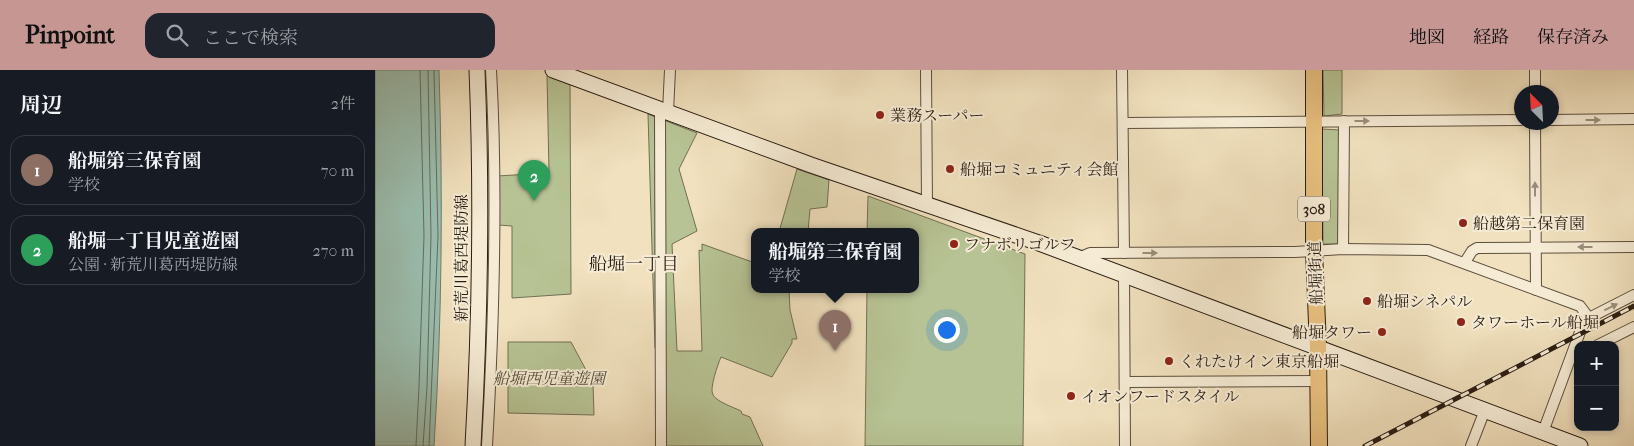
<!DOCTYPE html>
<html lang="ja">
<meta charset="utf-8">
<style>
:root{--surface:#171b24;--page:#20242c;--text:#f1f3f6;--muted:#9ea1a6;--line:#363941;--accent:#c59692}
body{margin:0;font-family:"IM FELL French Canon","Noto Serif JP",serif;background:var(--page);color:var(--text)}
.controls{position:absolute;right:15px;bottom:15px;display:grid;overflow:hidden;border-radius:10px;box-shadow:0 2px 8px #0003}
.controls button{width:45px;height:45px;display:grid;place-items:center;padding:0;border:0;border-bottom:1px solid var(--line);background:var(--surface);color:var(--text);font:25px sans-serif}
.compass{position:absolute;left:1139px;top:15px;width:45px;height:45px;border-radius:50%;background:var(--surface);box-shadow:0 2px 8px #0003;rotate:336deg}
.you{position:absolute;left:571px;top:259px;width:18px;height:18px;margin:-12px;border:4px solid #fff;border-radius:50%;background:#1a73e8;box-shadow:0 0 0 8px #1a73e833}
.badge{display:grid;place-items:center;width:32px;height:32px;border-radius:50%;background:var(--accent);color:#fff;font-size:16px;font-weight:700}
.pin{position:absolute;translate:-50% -41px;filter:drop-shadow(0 1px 2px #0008)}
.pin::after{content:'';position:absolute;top:26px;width:18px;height:15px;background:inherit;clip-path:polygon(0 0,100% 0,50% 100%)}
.popup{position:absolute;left:376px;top:158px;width:168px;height:65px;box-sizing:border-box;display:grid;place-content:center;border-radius:10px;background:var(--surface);filter:drop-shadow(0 1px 4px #0005);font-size:16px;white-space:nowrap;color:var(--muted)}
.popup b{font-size:19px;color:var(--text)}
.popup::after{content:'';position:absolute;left:50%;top:100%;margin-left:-10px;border:10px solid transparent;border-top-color:var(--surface)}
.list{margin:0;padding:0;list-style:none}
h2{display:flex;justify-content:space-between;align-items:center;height:65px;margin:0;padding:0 20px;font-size:21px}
h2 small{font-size:16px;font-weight:400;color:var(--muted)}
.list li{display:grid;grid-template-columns:32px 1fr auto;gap:15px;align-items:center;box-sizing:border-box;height:70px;margin:0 10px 10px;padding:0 10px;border:1px solid var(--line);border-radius:15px}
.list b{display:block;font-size:19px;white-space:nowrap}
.list p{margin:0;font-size:16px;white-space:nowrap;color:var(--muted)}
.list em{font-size:16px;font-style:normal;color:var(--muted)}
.icon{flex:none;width:28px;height:28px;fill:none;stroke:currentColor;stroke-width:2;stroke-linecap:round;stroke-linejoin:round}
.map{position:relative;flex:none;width:1259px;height:376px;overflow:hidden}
header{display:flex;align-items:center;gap:30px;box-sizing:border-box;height:70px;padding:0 25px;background:var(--accent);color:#111}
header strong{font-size:24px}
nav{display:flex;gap:28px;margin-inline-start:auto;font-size:18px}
.search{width:350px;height:45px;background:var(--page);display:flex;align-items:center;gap:12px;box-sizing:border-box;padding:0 18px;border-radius:15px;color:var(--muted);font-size:19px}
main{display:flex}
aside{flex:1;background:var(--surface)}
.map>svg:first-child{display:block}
.green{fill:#b7c394;stroke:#717054}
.water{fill:#9bbeaf;stroke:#6e7e71}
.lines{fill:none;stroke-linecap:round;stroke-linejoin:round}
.shore{stroke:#636e61;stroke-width:1}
.street-casing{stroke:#5c4e3e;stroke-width:12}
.secondary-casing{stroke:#2b1d13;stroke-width:17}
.primary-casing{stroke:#2b1d13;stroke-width:18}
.street{stroke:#f6ecd5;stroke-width:10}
.secondary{stroke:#f6ecd5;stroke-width:15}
.primary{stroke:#e8c07f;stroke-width:16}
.rail-casing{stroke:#2b1d13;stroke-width:5}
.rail{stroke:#f6ecd5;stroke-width:3;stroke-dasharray:9;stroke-linecap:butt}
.oneway{fill:#9b8f7e}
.poi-dot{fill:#8f2418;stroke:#f6ecd5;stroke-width:2}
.labels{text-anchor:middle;stroke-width:4;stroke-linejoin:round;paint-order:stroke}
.shield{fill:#f6ecd5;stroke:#685b4d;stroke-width:1}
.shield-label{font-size:15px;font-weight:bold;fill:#2b1d13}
.poi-label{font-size:16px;fill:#2b1d13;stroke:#f6ecd5;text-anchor:start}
.street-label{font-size:16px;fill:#2b1d13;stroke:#f6ecd5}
.park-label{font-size:16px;font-style:italic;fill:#554f3a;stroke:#f6ecd5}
.neighbourhood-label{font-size:18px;fill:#2b1d13;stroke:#f6ecd5}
</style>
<header>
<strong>Pinpoint</strong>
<div class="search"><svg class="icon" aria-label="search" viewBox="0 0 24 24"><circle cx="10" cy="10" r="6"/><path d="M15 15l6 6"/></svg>ここで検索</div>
<nav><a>地図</a><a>経路</a><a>保存済み</a></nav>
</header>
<main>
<aside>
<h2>周辺<small>2件</small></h2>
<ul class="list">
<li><span class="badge" style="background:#8d6e63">1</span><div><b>船堀第三保育園</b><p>学校</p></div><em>70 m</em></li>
<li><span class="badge" style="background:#2e9e5b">2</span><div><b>船堀一丁目児童遊園</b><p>公園 · 新荒川葛西堤防線</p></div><em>270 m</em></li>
</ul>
</aside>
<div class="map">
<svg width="1259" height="376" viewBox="0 0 1259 376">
<rect width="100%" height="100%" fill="#f1e1be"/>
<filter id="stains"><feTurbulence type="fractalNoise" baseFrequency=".004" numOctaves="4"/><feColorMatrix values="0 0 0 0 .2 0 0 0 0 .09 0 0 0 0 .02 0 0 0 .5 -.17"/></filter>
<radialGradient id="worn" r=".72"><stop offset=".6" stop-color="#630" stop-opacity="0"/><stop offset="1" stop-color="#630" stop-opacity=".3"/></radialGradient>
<g class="green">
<polygon points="948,0 967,0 967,44 949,46"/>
<polygon points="172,5 195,11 196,224 137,228 137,156 123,155 122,106 174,103"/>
<path d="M273,44L322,63L304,99L322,161L297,174L302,281H327L324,180L327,181V174L380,193V220H414L415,240L422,269H417V273L397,307L346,287C343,294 334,319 338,325C342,332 358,337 366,341L367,344L375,347L388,376H286L288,281L280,278Z"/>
<polygon points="947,59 965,60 970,174 948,174"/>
<polygon points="422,99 454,110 452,137 435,139 433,162 404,162"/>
<polygon points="493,126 650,184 648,376 490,376 492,220 540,220 540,162 492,162"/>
<polygon points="133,272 196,272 218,313 219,345 133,343"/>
</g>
<path class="water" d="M0,0H64C68,126 67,251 59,376H0Z"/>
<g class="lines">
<g class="shore">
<polyline points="41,376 44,316 49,166 45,0"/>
<polyline points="48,376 52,317 56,166 53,0"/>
<polyline points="54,376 63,166 59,0"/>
</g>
<defs>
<g id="street">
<polyline points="551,0 552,133"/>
<polyline points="747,0 749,183"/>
<polyline points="1160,0 1160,22"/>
<polyline points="285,39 286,376"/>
<polyline points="293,42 295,0"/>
<polyline points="1176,50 1259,49"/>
<polyline points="1160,52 1161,220"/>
<polyline points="748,53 1146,50"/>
<polyline points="968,179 969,51"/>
<polyline points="703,188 715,183 920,182 968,179 1053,180 1205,236 1214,248 1208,254 1168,362"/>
<polyline points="1090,192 1097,181 1102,178 1259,177"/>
<polyline points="749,205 750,376"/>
<polyline points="1214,248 1259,225"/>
<polyline points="1223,275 1259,257"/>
<polyline points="750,312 943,311"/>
<path d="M112,376C119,251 123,125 116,0"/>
<polyline points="1096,376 1110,340"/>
</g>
<g id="secondary">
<polyline points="178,0 436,95 664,173 1205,376"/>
<path d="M98,376C105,251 107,125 102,0"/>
</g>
<polyline id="primary" points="939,0 939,181 943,277 944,376"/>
</defs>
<use href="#street" class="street-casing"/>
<use href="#secondary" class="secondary-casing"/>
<use href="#primary" class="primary-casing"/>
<use href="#street" class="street"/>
<use href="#secondary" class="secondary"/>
<use href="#primary" class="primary"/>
<defs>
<polyline id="rail" points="990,376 1259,236"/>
</defs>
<use href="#rail" class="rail-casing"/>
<use href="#rail" class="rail"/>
</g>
<defs><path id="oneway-solid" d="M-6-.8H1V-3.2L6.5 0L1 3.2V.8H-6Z" transform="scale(1.25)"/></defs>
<g class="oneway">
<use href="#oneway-solid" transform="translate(1218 50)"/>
<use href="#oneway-solid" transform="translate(987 51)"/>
<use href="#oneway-solid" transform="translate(1160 119) rotate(-90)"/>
<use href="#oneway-solid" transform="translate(1210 177) rotate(180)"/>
<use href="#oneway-solid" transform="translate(775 183)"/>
<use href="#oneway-solid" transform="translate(1236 237) rotate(-26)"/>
</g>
<g class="poi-dot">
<circle cx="505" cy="45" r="5"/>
<circle cx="575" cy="99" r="5"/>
<circle cx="1088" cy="153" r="5"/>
<circle cx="579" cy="174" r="5"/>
<circle cx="992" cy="231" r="5"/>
<circle cx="1086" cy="252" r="5"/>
<circle cx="1007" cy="262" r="5"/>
<circle cx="794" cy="291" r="5"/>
<circle cx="696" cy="326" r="5"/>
</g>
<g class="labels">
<rect class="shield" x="923" y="126.5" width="32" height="25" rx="4"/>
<g class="shield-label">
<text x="939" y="144">308</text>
</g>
<g class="poi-label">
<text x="515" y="51">業務スーパー</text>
<text x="585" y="105">船堀コミュニティ会館</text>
<text x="1098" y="159">船越第二保育園</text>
<text x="589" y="180">フナボリゴルフ</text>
<text x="1002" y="237">船堀シネパル</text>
<text x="1096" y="258">タワーホール船堀</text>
<text x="997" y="268" text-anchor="end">船堀タワー</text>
<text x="804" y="297">くれたけイン東京船堀</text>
<text x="706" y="332">イオンフードスタイル</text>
</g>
<g class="street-label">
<text transform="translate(86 188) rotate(-90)" y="6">新荒川葛西堤防線</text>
<text transform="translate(940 203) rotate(-92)" y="6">船堀街道</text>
</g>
<g class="park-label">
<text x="174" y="314">船堀西児童遊園</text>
</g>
<g class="neighbourhood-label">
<text x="259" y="200">船堀一丁目</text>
</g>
</g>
<rect width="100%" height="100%" filter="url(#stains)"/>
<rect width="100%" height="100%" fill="url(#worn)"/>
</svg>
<div class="controls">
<button>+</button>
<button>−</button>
</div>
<svg class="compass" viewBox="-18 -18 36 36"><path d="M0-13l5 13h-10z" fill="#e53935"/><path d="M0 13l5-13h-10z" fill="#9ea1a6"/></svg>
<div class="you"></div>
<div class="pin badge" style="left:460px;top:281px;background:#8d6e63">1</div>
<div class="popup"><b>船堀第三保育園</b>学校</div>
<div class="pin badge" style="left:159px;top:131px;background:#2e9e5b">2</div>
</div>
</main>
